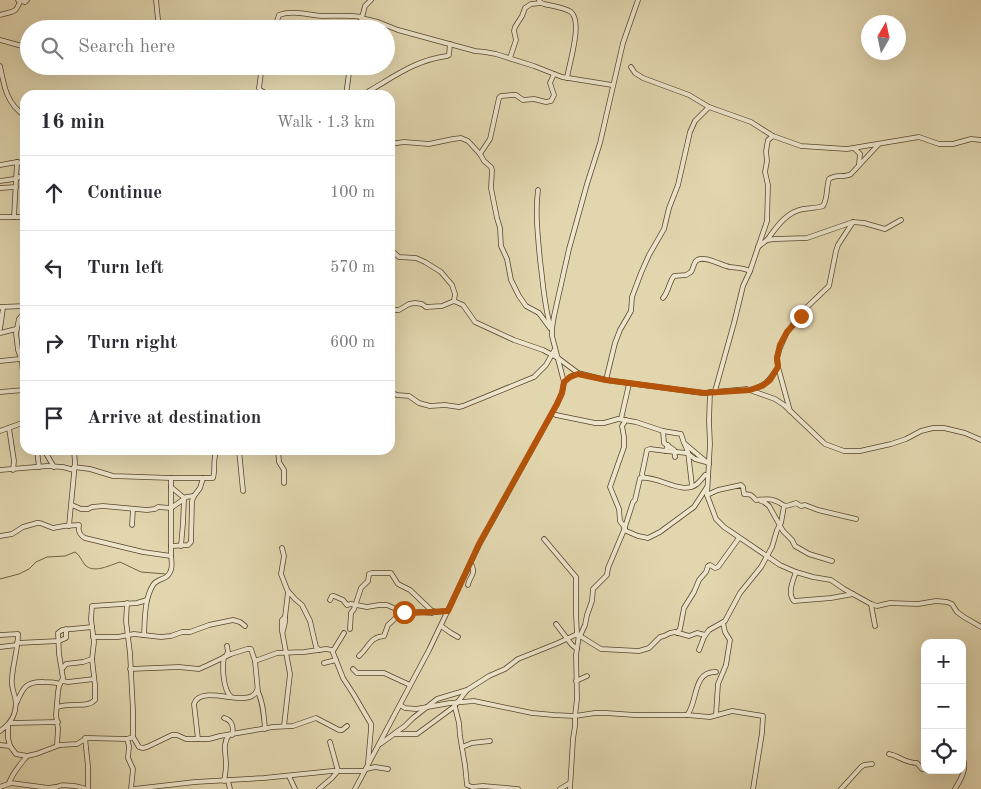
<!DOCTYPE html>
<meta charset="utf-8">
<style>
:root{--surface:#fff;--page:#f2f2f3;--text:#2b2b33;--muted:#7c7c81;--line:#e1e1e2}
body{margin:0;font-family:"Old Standard TT",serif;background:var(--page);color:var(--text)}
.controls{position:absolute;right:15px;bottom:15px;display:grid;overflow:hidden;border-radius:10px;box-shadow:0 5px 20px #0002}
.controls button{width:45px;height:45px;display:grid;place-items:center;padding:0;border:0;border-bottom:1px solid var(--line);background:var(--surface);color:var(--text);font:25px sans-serif}
.compass{position:absolute;left:861px;top:15px;width:45px;height:45px;border-radius:50%;background:var(--surface);box-shadow:0 5px 20px #0002;rotate:9deg}
.stop{position:absolute;width:15px;height:15px;margin:-11px;border:4px solid #b45309;border-radius:50%;background:#fff}
.stop.end{background:#b45309;border-color:#fff;box-shadow:0 1px 5px #0008}
.list{margin:0;padding:0;list-style:none}
h2{display:flex;justify-content:space-between;align-items:center;height:65px;margin:0;padding:0 20px;font-size:21px}
h2 small{font-size:16px;font-weight:400;color:var(--muted)}
.list li{display:grid;grid-template-columns:32px 1fr auto;gap:15px;align-items:center;box-sizing:border-box;height:75px;padding:0 20px;border-top:1px solid var(--line)}
.list b{display:block;font-size:19px;white-space:nowrap}
.list em{font-size:16px;font-style:normal;color:var(--muted)}
.icon{flex:none;width:28px;height:28px;fill:none;stroke:currentColor;stroke-width:2;stroke-linecap:round;stroke-linejoin:round}
.map{position:relative;flex:none;width:981px;height:789px;overflow:hidden}
.search{position:absolute;background:var(--surface);box-shadow:0 5px 20px #0002;left:20px;top:20px;width:375px;height:55px;display:flex;align-items:center;gap:12px;box-sizing:border-box;padding:0 18px;border-radius:28px;color:var(--muted);font-size:19px}
.panel{position:absolute;background:var(--surface);box-shadow:0 5px 20px #0002;left:20px;top:90px;width:375px;height:365px;border-radius:15px}
.map>svg:first-child{display:block}
.lines{fill:none;stroke-linecap:round;stroke-linejoin:round}
.stream{stroke:#716246;stroke-width:1}
.minor-casing{stroke:#56462c;stroke-width:5.5}
.minor{stroke:#ece4cb;stroke-width:4}
.route{stroke:#b45309;stroke-width:6}
</style>
<div class="map">
<svg width="981" height="789" viewBox="0 0 981 789">
<rect width="100%" height="100%" fill="#e2d6af"/>
<filter id="stains"><feTurbulence type="fractalNoise" baseFrequency=".004" numOctaves="4"/><feColorMatrix values="0 0 0 0 .2 0 0 0 0 .09 0 0 0 0 .02 0 0 0 .5 -.17"/></filter>
<radialGradient id="worn" r=".72"><stop offset=".6" stop-color="#630" stop-opacity="0"/><stop offset="1" stop-color="#630" stop-opacity=".3"/></radialGradient>
<g class="lines">
<path class="stream" d="M0,579L19,574L29,569L36,562L47,557L65,556L75,552C80,555 81,560 85,565C94,574 110,565 120,562L141,572L166,574"/>
<defs>
<g id="minor">
<polyline points="18,0 25,2 27,0"/>
<polyline points="156,0 159,29"/>
<path d="M539,0L541,3L544,4C552,6 564,7 571,12C583,22 569,64 567,78"/>
<path d="M0,15C12,11 16,14 20,1"/>
<polyline points="361,18 378,22 398,30 475,51 485,52 496,54 534,66 562,77 612,85"/>
<path d="M207,29L238,24L273,26L276,24L279,15C293,10 308,15 322,16C336,16 348,15 362,17"/>
<polyline points="359,29 365,6 371,0"/>
<polyline points="0,40 29,48"/>
<polyline points="510,58 516,40 514,31 515,27 522,16 525,8 531,4 541,3"/>
<path d="M0,66C4,87 7,104 25,116"/>
<polyline points="262,66 259,88 260,90 269,95"/>
<polyline points="631,67 635,73 643,78 689,95 709,107 751,122 773,136 801,146 847,149 919,137 939,144 953,144 971,139 981,140"/>
<polyline points="346,95 350,66"/>
<path d="M365,95L369,91C395,76 416,60 447,56L449,55L450,44"/>
<polyline points="390,144 404,142 429,144 453,139 461,138 468,141 480,154"/>
<polyline points="854,148 860,154 859,164"/>
<polyline points="0,165 17,162 25,164"/>
<polyline points="0,181 14,179 25,175"/>
<polyline points="0,188 16,187"/>
<path d="M538,190C535,213 538,237 540,260C543,282 544,304 550,325"/>
<polyline points="0,217 25,217"/>
<polyline points="14,217 17,162"/>
<path d="M767,240C776,228 786,212 803,209C810,208 817,208 823,206C828,198 826,188 829,179C836,174 844,178 851,174L878,145"/>
<polyline points="758,247 767,240 775,239 807,238 853,222 864,223 885,229 901,220"/>
<polyline points="390,249 399,257 416,258 425,262 441,272 452,285 455,294 454,301"/>
<path d="M663,298C669,291 669,282 674,276L686,275L691,272C693,269 694,263 696,261C703,254 722,266 730,267C737,268 743,268 750,271"/>
<polyline points="0,307 25,306"/>
<polyline points="390,310 399,310 409,304 415,303 422,304 426,307 442,306 454,301 463,305 475,322 514,340 543,350 558,358 578,373 606,380 695,392 704,393 747,389 775,399 784,405 825,444 844,451 860,451 891,444 906,439 921,431 933,428 944,428 965,433 981,440"/>
<polyline points="25,312 19,319 16,333 18,350 22,361 25,400"/>
<polyline points="550,328 539,313 526,306 519,296 511,280 507,259 501,246 500,228 497,218 491,188 492,170 491,167 484,161 480,154 490,139 499,98 501,96 512,95 516,95 523,100 534,99 546,102 551,101 554,95 550,83 554,74"/>
<polyline points="0,329 3,308"/>
<polyline points="0,333 16,329"/>
<polyline points="0,361 20,359"/>
<polyline points="606,380 615,343 620,330 631,311 632,297 641,273 649,255 664,229 669,208 678,185 690,132 695,121 709,107"/>
<polyline points="564,382 570,377 578,373"/>
<path d="M750,390C767,385 768,382 778,367"/>
<polyline points="715,391 734,323 743,286 750,271 767,221 768,185 765,172 767,161 766,151 768,140 773,136"/>
<polyline points="0,392 24,390"/>
<polyline points="390,392 397,395 409,396 419,403 430,406 445,405 459,407 463,406 534,377 546,365 555,349"/>
<polyline points="710,392 709,421 710,444 707,495 716,519 724,527 780,565 796,572 813,577 831,580 844,589 871,604 877,606 890,603 918,604 936,601 947,602 952,604 957,612 964,617 981,627"/>
<polyline points="790,411 778,367 777,358 779,350 787,332 801,316 805,309 829,286 836,251 838,245 853,222"/>
<polyline points="552,413 556,415 595,423 604,423 618,419 636,422 663,431 681,434 684,443 709,464"/>
<polyline points="621,419 629,384"/>
<polyline points="9,428 14,461 13,470"/>
<polyline points="0,431 25,422"/>
<polyline points="663,431 664,443 674,450 675,457"/>
<polyline points="685,445 688,452 692,486"/>
<polyline points="37,450 39,467"/>
<polyline points="44,450 54,467"/>
<polyline points="239,450 243,491"/>
<polyline points="278,450 279,462 284,470 284,483"/>
<polyline points="666,451 687,453 695,459 706,462"/>
<path d="M74,467L90,469L113,476L171,478H213C216,468 212,459 217,450"/>
<polyline points="0,470 47,466 63,467 74,470"/>
<polyline points="643,477 642,474 647,450 650,449 666,451 668,445"/>
<path d="M707,495L718,490L741,485L743,487L744,494C753,495 750,494 756,500C761,500 767,498 773,500C787,504 779,509 796,503L801,506L805,505L818,510L856,519"/>
<polyline points="761,501 764,502 769,506 783,531 792,540 795,546 809,554 832,561"/>
<polyline points="72,505 81,509 88,509 92,507 103,506 147,510 155,509 158,507 171,508 184,499 183,497 171,487"/>
<polyline points="132,525 133,509"/>
<polyline points="69,526 75,463 74,450"/>
<polyline points="625,528 620,521 619,509 610,487 624,447 624,437 622,426 626,420"/>
<polyline points="624,530 638,536 648,538 660,532 694,507 707,487"/>
<path d="M0,536L12,534L23,527L37,523H40L53,528L64,526L79,525C78,531 79,535 85,538L143,552L171,556"/>
<polyline points="544,539 576,577 576,614 577,635"/>
<polyline points="171,546 188,545 191,542 192,501 194,496 200,488 203,478"/>
<polyline points="181,546 183,523 184,499 186,497 194,496"/>
<polyline points="282,548 284,556 281,574 288,592 285,617 285,622 283,631"/>
<path d="M796,572C793,580 787,594 794,601L831,598L853,594"/>
<path d="M468,585C469,576 477,575 471,564"/>
<polyline points="288,591 295,599 302,605 310,621 316,647 319,650"/>
<polyline points="330,600 332,596 334,596 343,600 347,605 351,604 367,607 379,605 387,605 405,613"/>
<polyline points="127,603 126,621 130,653 133,711 133,737"/>
<polyline points="871,604 875,626"/>
<polyline points="556,624 572,645 577,649"/>
<polyline points="441,626 451,633 458,637"/>
<polyline points="350,629 351,613 354,609 361,588 368,581 369,574 372,573 391,573 398,584 410,590 431,610 436,612 447,611"/>
<polyline points="677,633 680,629 684,608 694,592 699,580 706,572 708,566 710,565 715,568 718,567 739,538"/>
<path d="M0,635L18,634C18,649 13,663 12,678C11,684 13,691 15,697C18,711 12,723 0,731"/>
<path d="M144,635C145,619 144,600 153,585C156,580 161,580 166,577C173,572 172,563 171,556V478"/>
<path d="M580,636L585,625L587,615L592,601L593,589L607,575L608,568L624,530L633,502L635,500L640,478C658,475 682,496 697,484C700,481 703,478 705,475H708"/>
<polyline points="93,637 118,637 134,634 161,637 171,636 182,632 190,632 209,625 233,620 240,622 245,626"/>
<polyline points="17,643 59,641 66,638 66,629"/>
<polyline points="0,647 17,645"/>
<polyline points="699,650 704,637 709,630 725,621 740,593 761,567 772,547 777,530 781,523 784,506"/>
<polyline points="333,651 344,633"/>
<polyline points="226,656 228,652 227,646"/>
<path d="M359,656C369,647 370,637 384,636L388,625L400,614L419,612L432,613L434,612"/>
<path d="M224,657C222,668 223,689 231,697"/>
<polyline points="255,661 277,653 304,652 326,649 332,650 343,678 354,695 371,724 371,729 368,763"/>
<polyline points="324,663 336,660"/>
<polyline points="62,669 66,664 83,662 92,659"/>
<path d="M130,669L179,667L199,669L208,665L231,654L247,649H251L255,661L258,692C263,703 264,716 265,729"/>
<polyline points="353,669 357,673 384,673 410,685"/>
<polyline points="63,681 68,682 94,679"/>
<polyline points="576,681 587,676"/>
<path d="M17,702C23,687 27,681 44,682C49,682 55,682 60,684"/>
<polyline points="454,703 459,723 460,736 465,765 467,785 472,787 483,786 518,789"/>
<polyline points="457,703 467,690 489,676 505,669 518,659 558,643 575,635 580,636 601,649 639,651 649,648 660,637 664,636 670,633 675,632 689,636 697,633 705,635"/>
<polyline points="400,705 405,708 416,709 450,703 474,701 532,713 554,715 575,716 595,713 606,713 635,715 687,715 710,717 732,711 763,716 762,733 753,789"/>
<path d="M57,707C61,706 66,705 70,705C79,704 88,707 95,700V685L92,659L94,642L91,619L92,606L137,603L147,600"/>
<path d="M687,715C698,703 692,671 716,672"/>
<polyline points="716,715 718,684 726,665 730,640 725,632 723,623"/>
<path d="M224,718C232,720 234,727 232,735"/>
<polyline points="10,723 58,722"/>
<polyline points="8,725 8,738 10,746"/>
<polyline points="284,726 290,674 282,631 282,620 285,617"/>
<polyline points="395,733 405,726 413,718 437,699 467,690"/>
<polyline points="85,738 88,766 88,789"/>
<polyline points="127,739 129,746 128,758 133,769 131,789"/>
<path d="M198,739L194,704C200,685 238,704 252,696C254,695 256,693 257,690"/>
<polyline points="380,744 394,734 417,734 455,706"/>
<polyline points="0,745 10,746 16,754 27,756 36,754 60,745 77,744 87,738 127,739 133,737 139,747 143,748 147,747 172,735 177,735 186,739 209,739 220,736 273,727 293,726 316,718 339,730 342,730 347,726"/>
<polyline points="57,745 58,729 56,715 58,692 59,686 63,678 59,654 58,633 62,630 92,627"/>
<polyline points="462,747 472,743 490,741"/>
<path d="M889,754C900,756 905,763 917,763L922,769L929,770"/>
<polyline points="366,769 375,767 388,769"/>
<polyline points="289,776 295,789"/>
<path d="M224,781C225,776 226,770 226,764C226,753 222,744 229,735"/>
<polyline points="228,781 230,789"/>
<path d="M9,783C13,772 20,765 27,756"/>
<polyline points="0,787 11,783 49,788 55,787"/>
<path d="M54,789C60,783 66,786 74,786C79,787 82,787 86,789"/>
<polyline points="134,789 195,782 264,778 332,771 364,771"/>
<polyline points="319,789 332,778 338,771 330,742"/>
<polyline points="355,789 429,650 479,545 557,404 562,393 564,382 552,336 552,328 554,316 569,249 587,184 600,143 623,43 638,0"/>
<polyline points="560,789 570,783"/>
<polyline points="570,789 573,739 575,726 575,716 577,699 576,655 579,635"/>
<polyline points="841,789 861,767 864,765 872,764"/>
<path d="M955,789C961,779 968,768 962,757"/>
</g>
</defs>
<use href="#minor" class="minor-casing"/>
<use href="#minor" class="minor"/>
</g>
<g class="lines">
<polyline class="route" points="404,612 411,613 448,611 479,544 557,404 562,393 564,382 570,377 578,374 606,380 704,393 750,390 762,386 770,380 778,367 777,358 780,345 787,332 801,316"/>
</g>
<rect width="100%" height="100%" filter="url(#stains)"/>
<rect width="100%" height="100%" fill="url(#worn)"/>
</svg>
<div class="controls">
<button>+</button>
<button>−</button>
<button><svg class="icon" aria-label="locate" viewBox="0 0 24 24"><circle cx="12" cy="12" r="6"/><path d="M12 2v4M12 18v4M2 12h4M18 12h4"/></svg></button>
</div>
<svg class="compass" viewBox="-18 -18 36 36"><path d="M0-13l5 13h-10z" fill="#e53935"/><path d="M0 13l5-13h-10z" fill="#7c7c81"/></svg>
<div class="stop" style="left:404px;top:612px"></div>
<div class="stop end" style="left:801px;top:316px"></div>
<div class="search"><svg class="icon" aria-label="search" viewBox="0 0 24 24"><circle cx="10" cy="10" r="6"/><path d="M15 15l6 6"/></svg>Search here</div>
<section class="panel">
<h2>16 min<small>Walk · 1.3 km</small></h2>
<ul class="list">
<li><svg class="icon" aria-label="ahead" viewBox="0 0 24 24"><path d="M12 20V5M6 11l6-6 6 6"/></svg><div><b>Continue</b></div><em>100 m</em></li>
<li><svg class="icon" aria-label="left" viewBox="0 0 24 24"><path d="M17 20v-9H6M10 6l-5 5 5 5"/></svg><div><b>Turn left</b></div><em>570 m</em></li>
<li><svg class="icon" aria-label="right" viewBox="0 0 24 24"><path d="M7 20v-9h11M14 6l5 5-5 5"/></svg><div><b>Turn right</b></div><em>600 m</em></li>
<li><svg class="icon" aria-label="arrive" viewBox="0 0 24 24"><path d="M6 21V4h12l-3 4 3 4H6"/></svg><div><b>Arrive at destination</b></div></li>
</ul>
</section>
</div>
